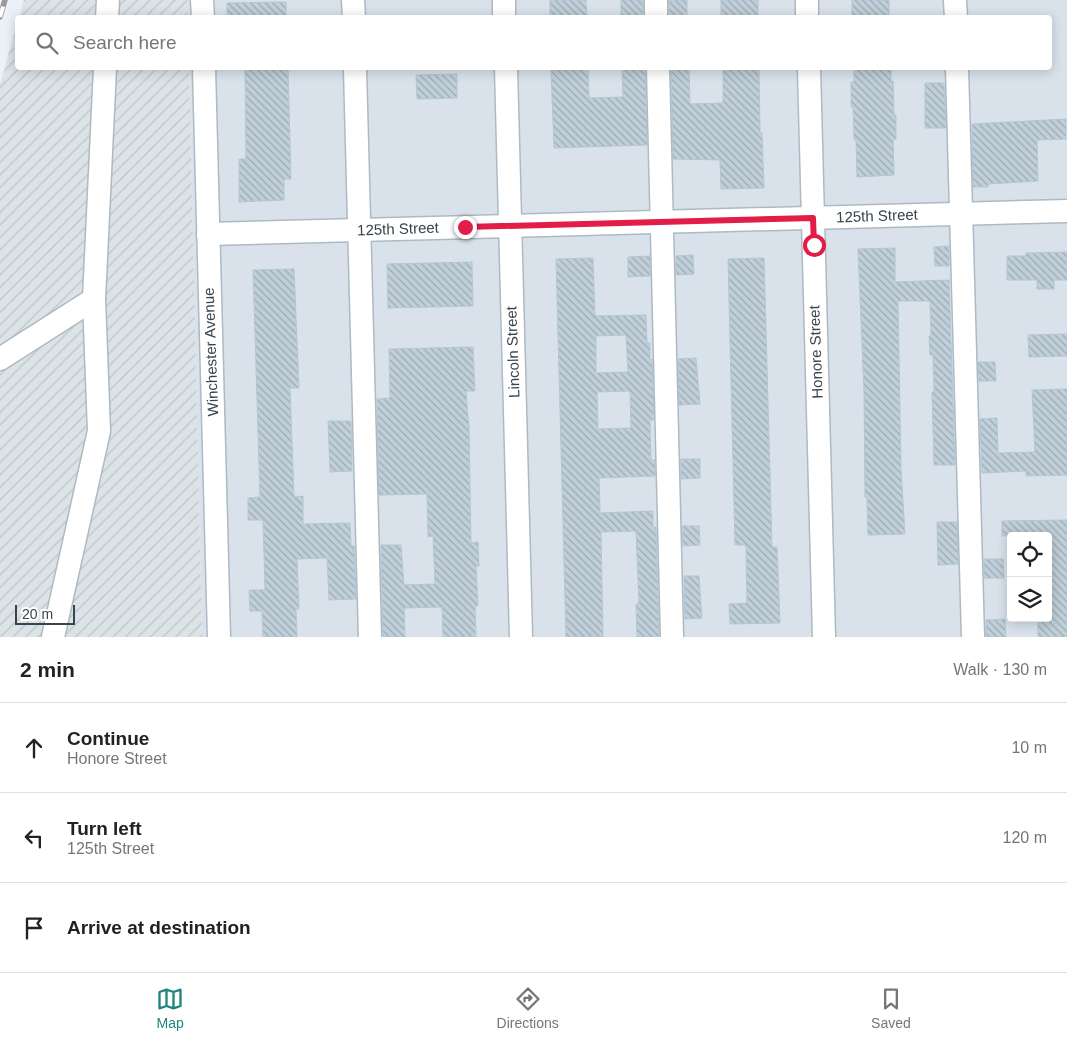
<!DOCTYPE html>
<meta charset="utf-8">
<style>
:root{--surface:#fff;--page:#f6f6f6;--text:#222;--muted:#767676;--line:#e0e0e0;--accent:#1e857f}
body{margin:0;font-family:Arial,sans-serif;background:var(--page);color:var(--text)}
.controls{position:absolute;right:15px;bottom:15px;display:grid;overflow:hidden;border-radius:5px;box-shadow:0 2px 12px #0003}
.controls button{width:45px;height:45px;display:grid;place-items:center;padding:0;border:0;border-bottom:1px solid var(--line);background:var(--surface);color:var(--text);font:25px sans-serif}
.scale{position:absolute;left:15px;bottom:12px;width:60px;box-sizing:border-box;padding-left:5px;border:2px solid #38444c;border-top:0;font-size:14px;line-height:18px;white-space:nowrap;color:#38444c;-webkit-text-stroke:4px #fff;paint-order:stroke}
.stop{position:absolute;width:15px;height:15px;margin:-11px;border:4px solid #e11d48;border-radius:50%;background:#fff}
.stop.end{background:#e11d48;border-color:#fff;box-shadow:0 1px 5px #0008}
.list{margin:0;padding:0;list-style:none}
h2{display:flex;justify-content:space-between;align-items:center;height:65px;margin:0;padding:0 20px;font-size:21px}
h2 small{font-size:16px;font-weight:400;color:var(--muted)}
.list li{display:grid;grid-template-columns:32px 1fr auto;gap:15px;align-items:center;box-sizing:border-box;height:90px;padding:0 20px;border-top:1px solid var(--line)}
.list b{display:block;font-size:19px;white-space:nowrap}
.list p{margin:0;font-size:16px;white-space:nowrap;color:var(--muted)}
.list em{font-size:16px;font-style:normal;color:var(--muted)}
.icon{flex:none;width:28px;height:28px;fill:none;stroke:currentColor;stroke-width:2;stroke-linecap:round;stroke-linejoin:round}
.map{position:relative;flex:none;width:1067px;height:637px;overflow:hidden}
.search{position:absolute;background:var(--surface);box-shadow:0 2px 12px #0003;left:15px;right:15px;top:15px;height:55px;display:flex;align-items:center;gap:12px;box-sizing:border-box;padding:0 18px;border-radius:5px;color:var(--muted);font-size:19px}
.sheet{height:335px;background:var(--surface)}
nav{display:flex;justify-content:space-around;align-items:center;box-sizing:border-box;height:70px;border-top:1px solid var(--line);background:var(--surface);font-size:14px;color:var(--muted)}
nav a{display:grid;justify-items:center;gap:2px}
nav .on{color:var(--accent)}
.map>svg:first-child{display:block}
.residential{fill:#d9e2eb;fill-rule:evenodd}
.industrial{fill:url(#industrial-furrows)}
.building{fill:url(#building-back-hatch);stroke:#b2c7d5;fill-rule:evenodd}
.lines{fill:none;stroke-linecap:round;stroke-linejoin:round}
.minor-casing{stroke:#adbac3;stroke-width:25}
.minor{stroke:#fff;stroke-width:22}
.rail-casing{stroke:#9a9a9a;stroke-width:5.5}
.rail{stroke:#fff;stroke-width:4;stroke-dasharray:11;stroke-linecap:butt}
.route{stroke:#e11d48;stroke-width:6}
.labels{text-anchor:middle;stroke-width:4;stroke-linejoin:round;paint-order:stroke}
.street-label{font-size:15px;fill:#38444c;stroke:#fff}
</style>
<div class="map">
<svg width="1067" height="637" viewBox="0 0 1067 637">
<defs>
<pattern id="industrial-furrows" width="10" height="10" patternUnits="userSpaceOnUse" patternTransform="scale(1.25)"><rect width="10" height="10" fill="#dce3e7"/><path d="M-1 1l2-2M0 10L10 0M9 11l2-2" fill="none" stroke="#bec4c8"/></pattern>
<pattern id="building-back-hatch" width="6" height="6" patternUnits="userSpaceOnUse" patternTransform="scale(1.25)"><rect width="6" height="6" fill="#c0cfd9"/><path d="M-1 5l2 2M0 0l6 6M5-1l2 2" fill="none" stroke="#9daab2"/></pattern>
</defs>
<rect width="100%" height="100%" fill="#ebf1f7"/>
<path class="residential" d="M187,0H1067V637H202L189,68H1050V18H187ZM1011,536H1048V618H1011Z"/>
<g class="industrial">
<polygon points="24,0 187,0 187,17 19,18"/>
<polygon points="17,23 18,68 189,68 202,637 0,637 0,85"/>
</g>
<g class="building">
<polygon points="550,0 586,0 587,18 550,18"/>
<rect x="621" y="0" width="22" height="18"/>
<rect x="669" y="0" width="18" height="17"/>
<polygon points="721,0 758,0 758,15 721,16"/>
<polygon points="852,0 889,0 889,16 852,17"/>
<polygon points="286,2 286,18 227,18 227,3"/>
<polygon points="245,68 288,68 291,179 284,179 284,200 239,202 239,159 246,159"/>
<polygon points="645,68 647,145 554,148 551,70 588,69 589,98 623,97 622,69"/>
<polygon points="671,68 689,68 690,104 723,103 723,68 759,68 760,133 762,133 764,188 721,189 720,160 673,159"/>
<polygon points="854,68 891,68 891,81 893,81 894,115 896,115 896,139 893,140 894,175 857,177 856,140 854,140 853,106 851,107 851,82 854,82"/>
<polygon points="457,74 457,98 417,99 416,75"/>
<polygon points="925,83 944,83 946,128 925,128"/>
<polygon points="1066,119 1066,139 1037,140 1038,181 988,184 988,187 973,187 972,124"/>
<polygon points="949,246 949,266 935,266 934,247"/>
<polygon points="895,248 895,282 949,280 955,465 934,465 932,392 934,392 933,355 930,355 929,336 931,336 930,301 898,301 901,469 905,534 868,535 867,497 865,497 864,392 858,249"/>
<polygon points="1067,252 1067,280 1054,280 1054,289 1037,289 1037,280 1007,280 1007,256 1026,256 1026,253"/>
<polygon points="693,255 694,274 676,275 676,256"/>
<polygon points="650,256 650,276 628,277 628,257"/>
<path d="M593,258L595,316L646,315L647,343H650V360L652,359L654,420H650L651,460H655V476L599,478L600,509V513L653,511V527H656L659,637H637L636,604L639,603L636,531L601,532L603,637H566L556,259ZM626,335L628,372L596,373V336ZM630,391L631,428L598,429L597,392Z"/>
<polygon points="764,258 772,547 777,547 780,623 730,624 729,604 747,603 746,545 735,545 728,259"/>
<polygon points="472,262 473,306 388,308 387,264"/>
<polygon points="294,269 299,388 290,388 294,497 303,496 303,524 350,523 351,546 354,546 356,599 329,600 327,558 297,559 299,609 296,609 297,637 263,637 262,611 250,611 249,590 265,590 263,520 248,520 248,498 260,497 253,270"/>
<polygon points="1067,334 1067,356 1029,357 1028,335"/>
<polygon points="473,347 475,391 466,391 469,428 471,543 478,542 479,566 476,566 478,606 475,606 476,637 443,637 442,607 404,608 405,637 383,637 381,545 401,545 404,585 435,584 433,536 428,537 427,494 379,495 377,399 390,398 389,349"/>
<polygon points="696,358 700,404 679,405 678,359"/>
<polygon points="978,362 995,362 996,381 979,381"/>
<polygon points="1067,389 1067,475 1026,476 1026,471 982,473 980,419 997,418 998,453 1035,452 1032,390"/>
<polygon points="328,421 351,421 352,471 330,472"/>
<polygon points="681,459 700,459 700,478 681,479"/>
<polygon points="1067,520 1067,637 1038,637 1038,618 1048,618 1048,536 1002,536 1002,521"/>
<polygon points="937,522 957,522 958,564 938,565"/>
<polygon points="682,526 699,526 700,545 683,546"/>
<polygon points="984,559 1003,559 1004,578 984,578"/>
<polygon points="684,576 699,576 702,618 685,619"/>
<polygon points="1005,619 1006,637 986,637 986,620"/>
</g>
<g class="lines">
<defs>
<g id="minor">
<polyline points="202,0 203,18"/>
<polyline points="353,0 354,18"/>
<polyline points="504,0 504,18"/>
<polyline points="656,0 656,18"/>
<polyline points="807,0 807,18"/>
<polyline points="955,0 956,18"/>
<polyline points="107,18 108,0"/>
<polyline points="204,68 219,637"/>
<polyline points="355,68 370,637"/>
<polyline points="506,68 521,637"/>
<polyline points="658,68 672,637"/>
<polyline points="809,68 824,637"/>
<polyline points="957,68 973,637"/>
<polyline points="208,234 1067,211"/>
<polyline points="0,359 94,299 105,68"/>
<polyline points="53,637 99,431 94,299"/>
</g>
</defs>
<use href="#minor" class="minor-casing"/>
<use href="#minor" class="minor"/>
<defs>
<polyline id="rail" points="0,17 5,0"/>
</defs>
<use href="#rail" class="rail-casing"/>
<use href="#rail" class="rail"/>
</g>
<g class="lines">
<polyline class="route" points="465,227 813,218 814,245"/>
</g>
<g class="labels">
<g class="street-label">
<text transform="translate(877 216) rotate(-2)" y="5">125th Street</text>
<text transform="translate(398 229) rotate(-2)" y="5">125th Street</text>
<text transform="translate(211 352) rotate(-92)" y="5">Winchester Avenue</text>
<text transform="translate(513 352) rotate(-92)" y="5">Lincoln Street</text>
<text transform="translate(816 352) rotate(-92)" y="5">Honore Street</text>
</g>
</g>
</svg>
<div class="controls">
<button><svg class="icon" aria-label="locate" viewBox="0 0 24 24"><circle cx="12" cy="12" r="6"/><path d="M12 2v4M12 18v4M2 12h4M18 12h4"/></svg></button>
<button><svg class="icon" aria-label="layers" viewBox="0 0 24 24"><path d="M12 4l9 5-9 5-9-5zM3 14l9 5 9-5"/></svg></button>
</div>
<div class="scale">20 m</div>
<div class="stop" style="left:814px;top:245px"></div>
<div class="stop end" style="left:465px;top:227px"></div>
<div class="search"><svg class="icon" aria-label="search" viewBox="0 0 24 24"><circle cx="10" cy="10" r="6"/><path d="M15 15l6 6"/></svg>Search here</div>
</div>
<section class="sheet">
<h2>2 min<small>Walk · 130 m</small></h2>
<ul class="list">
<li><svg class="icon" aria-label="ahead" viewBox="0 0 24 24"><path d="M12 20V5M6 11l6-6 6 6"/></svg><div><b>Continue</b><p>Honore Street</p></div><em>10 m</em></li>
<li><svg class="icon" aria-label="left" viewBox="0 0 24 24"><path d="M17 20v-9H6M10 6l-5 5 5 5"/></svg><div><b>Turn left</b><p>125th Street</p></div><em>120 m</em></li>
<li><svg class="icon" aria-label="arrive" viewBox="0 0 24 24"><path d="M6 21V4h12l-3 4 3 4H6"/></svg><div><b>Arrive at destination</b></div></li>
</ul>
</section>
<nav>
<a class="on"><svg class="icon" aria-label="map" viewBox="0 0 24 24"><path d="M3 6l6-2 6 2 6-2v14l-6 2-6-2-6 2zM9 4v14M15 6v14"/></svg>Map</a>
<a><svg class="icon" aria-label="directions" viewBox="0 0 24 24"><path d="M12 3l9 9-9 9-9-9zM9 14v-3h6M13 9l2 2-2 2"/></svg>Directions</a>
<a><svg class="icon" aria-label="saved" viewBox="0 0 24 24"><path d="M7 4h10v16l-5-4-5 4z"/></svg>Saved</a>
</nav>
